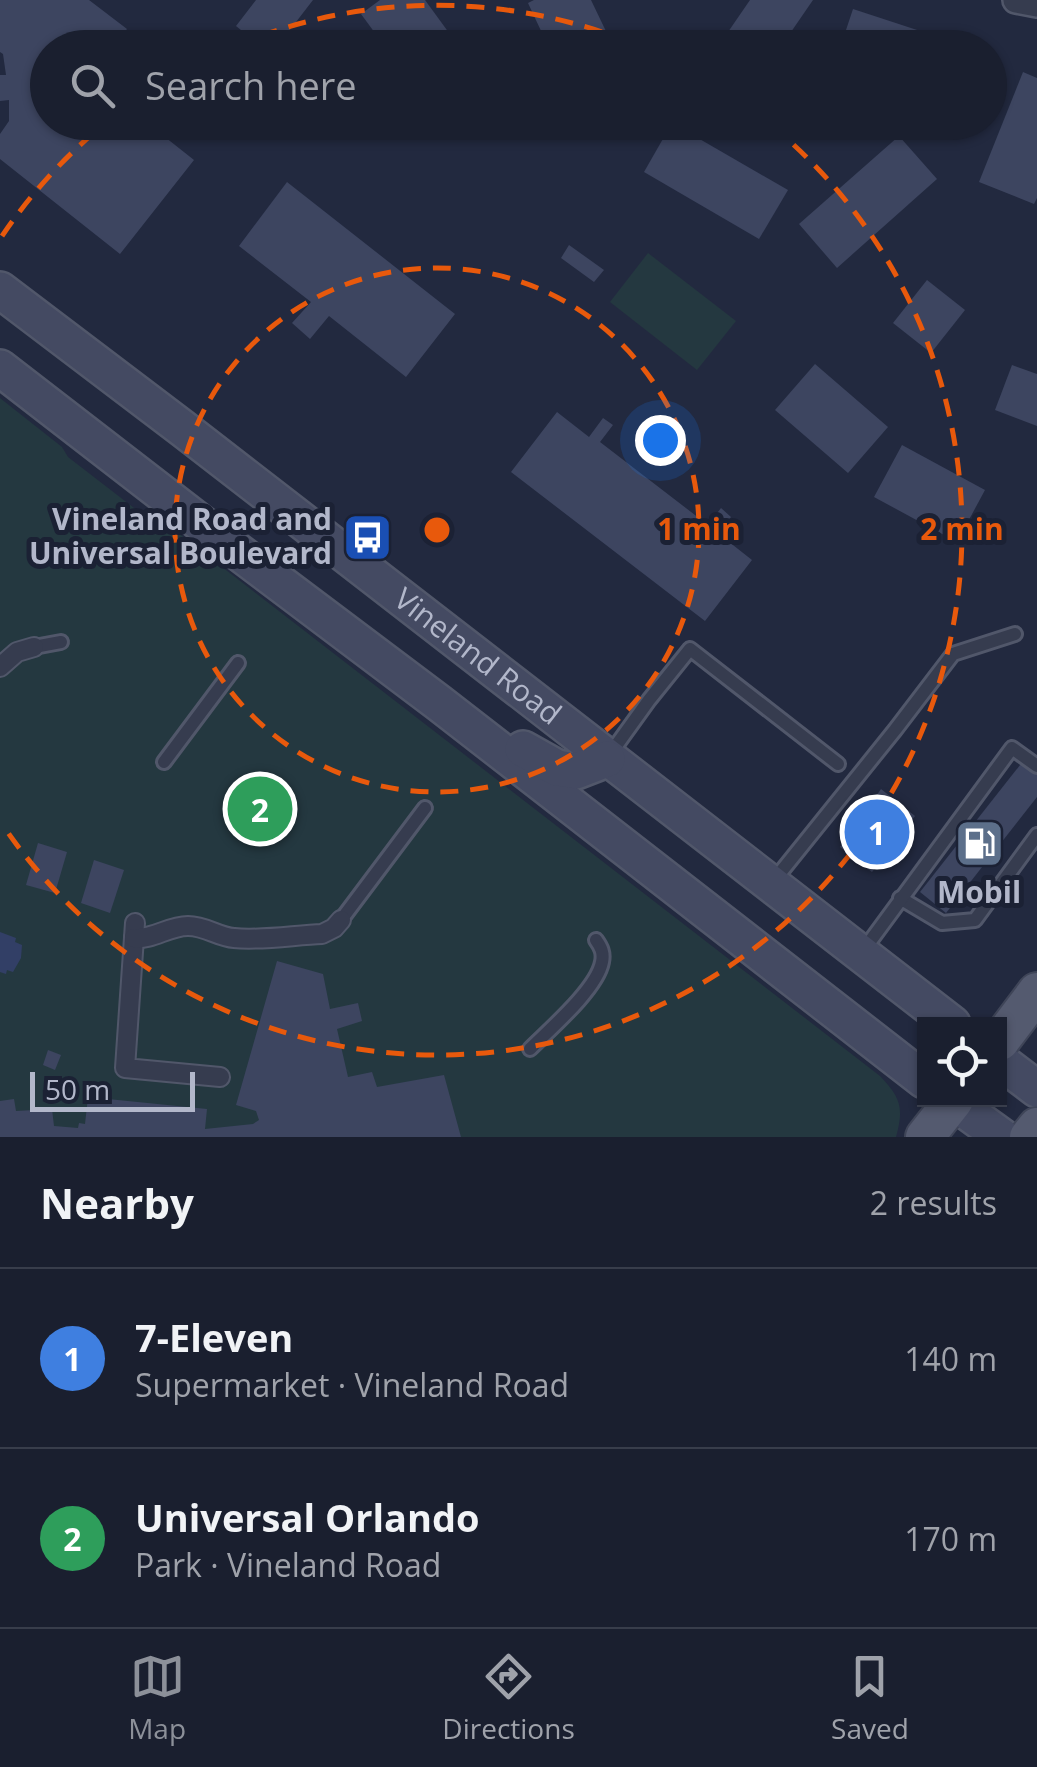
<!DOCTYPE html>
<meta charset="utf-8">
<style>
:root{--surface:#1a1f2f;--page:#232737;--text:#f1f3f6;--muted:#9fa2aa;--line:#383d4b;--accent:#8c9099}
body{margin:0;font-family:"Open Sans",sans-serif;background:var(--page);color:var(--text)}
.controls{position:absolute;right:30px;bottom:30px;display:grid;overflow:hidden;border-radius:0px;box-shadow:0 2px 8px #0004}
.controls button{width:90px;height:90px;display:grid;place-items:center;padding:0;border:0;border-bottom:2px solid var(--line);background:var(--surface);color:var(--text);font:50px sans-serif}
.scale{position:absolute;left:30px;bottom:25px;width:165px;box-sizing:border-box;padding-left:10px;border:5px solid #b2b7ca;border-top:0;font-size:28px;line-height:35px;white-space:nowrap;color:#b2b7ca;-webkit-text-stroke:8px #1b2134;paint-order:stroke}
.you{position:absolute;left:660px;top:440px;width:35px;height:35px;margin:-25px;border:8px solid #fff;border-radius:50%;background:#1a73e8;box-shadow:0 0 0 15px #1a73e833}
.badge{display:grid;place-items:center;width:65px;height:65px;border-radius:50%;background:var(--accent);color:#fff;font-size:32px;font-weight:700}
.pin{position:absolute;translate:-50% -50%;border:5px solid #fff;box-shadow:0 2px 10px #0006}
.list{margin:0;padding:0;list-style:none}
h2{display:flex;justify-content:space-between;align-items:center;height:130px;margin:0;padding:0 40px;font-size:42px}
h2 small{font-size:32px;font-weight:400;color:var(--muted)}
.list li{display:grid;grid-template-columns:65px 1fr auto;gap:30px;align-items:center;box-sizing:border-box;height:180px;padding:0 40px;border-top:2px solid var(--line)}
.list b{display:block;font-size:38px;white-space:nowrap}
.list p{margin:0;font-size:32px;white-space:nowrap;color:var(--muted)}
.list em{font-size:32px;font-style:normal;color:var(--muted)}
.icon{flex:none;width:55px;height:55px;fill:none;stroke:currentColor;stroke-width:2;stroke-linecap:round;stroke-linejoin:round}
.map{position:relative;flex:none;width:1037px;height:1137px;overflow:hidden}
.search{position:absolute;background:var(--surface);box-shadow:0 2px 8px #0004;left:30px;right:30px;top:30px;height:110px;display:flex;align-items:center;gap:25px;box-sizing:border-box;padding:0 35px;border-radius:55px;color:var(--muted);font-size:38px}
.sheet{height:490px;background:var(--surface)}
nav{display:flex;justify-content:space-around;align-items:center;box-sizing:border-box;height:140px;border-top:2px solid var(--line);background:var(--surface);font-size:28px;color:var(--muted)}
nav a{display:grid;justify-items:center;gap:5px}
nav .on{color:var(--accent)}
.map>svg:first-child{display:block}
.green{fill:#243840}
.water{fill:#323f66}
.building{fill:#3d4560}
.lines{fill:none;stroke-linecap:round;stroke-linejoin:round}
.service-casing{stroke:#51576a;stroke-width:18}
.pedestrian-casing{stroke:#51576a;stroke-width:22}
.minor-casing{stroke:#51576a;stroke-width:30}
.secondary-casing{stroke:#51576a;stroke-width:40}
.primary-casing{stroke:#3f4558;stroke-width:42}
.service{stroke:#363c4f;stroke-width:12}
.pedestrian{stroke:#363c4f;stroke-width:18}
.minor{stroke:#363c4f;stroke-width:25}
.secondary{stroke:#444a62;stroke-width:35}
.primary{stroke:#545a6f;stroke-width:38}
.ring{fill:none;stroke:#e8590c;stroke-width:5;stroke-dasharray:18 12}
.labels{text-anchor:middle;stroke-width:10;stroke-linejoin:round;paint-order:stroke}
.poi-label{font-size:30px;font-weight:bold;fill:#b2b7ca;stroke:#1b2134;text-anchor:end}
.street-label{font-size:30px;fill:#b2b7ca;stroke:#1b2134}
.centre{fill:#e8590c;stroke:#1b2134;stroke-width:5}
.ring-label{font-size:30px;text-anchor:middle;font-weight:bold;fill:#e8590c;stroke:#1b2134;stroke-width:10;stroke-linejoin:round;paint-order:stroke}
</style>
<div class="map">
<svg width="1037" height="1137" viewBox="0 0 1037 1137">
<rect width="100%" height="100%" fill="#22293f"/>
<g class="green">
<polygon points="648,253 736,321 697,370 610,302"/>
<path d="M0,398L62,447L68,457L160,528L172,529L182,536L880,1076C901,1098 904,1108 896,1137H0Z"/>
</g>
<polygon class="water" points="0,932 16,938 15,942 22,945 21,958 13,972 7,970 6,974 0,972"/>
<g class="building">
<polygon points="0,0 89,0 127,29 112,48 48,48 48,122 146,122 194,160 120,254 0,159 0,134 9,121 9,100 0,101 0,75 6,75 3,54 0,52"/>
<polygon points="256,0 313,0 286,35 302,48 263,48 236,26"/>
<polygon points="380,0 425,0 460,48 386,48 361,14"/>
<polygon points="534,0 591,0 614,48 549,48 528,3"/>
<polygon points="750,0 813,0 780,48 717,48"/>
<polygon points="853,9 969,47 969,48 840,48"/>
<polygon points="1023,72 1037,78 1037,198 1034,204 979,182"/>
<polygon points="672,123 788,190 759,239 644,172"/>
<polygon points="899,136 937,179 837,268 799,224"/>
<polygon points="287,182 455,314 406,377 329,316 310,339 292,323 311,302 239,246"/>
<polygon points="569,245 604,270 594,282 561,258"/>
<polygon points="927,280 965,310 931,353 893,323"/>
<polygon points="815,364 888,427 848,473 775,410"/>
<polygon points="1012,365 1037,374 1037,426 995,410"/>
<polygon points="557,412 589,437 603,418 613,425 600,442 708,525 721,508 731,517 719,534 752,560 705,621 511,472"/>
<polygon points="902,445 985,490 957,542 874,497"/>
<polygon points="1024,760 1037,770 1037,797 946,913 920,892"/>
<polygon points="881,789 915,816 872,872 840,847"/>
<polygon points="38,843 67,852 55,893 26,885"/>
<polygon points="94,860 124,870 110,913 81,903"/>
<polygon points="277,961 323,974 330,1009 358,1003 362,1021 337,1029 348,1077 372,1072 377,1087 444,1075 461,1137 0,1137 0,1101 14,1099 16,1111 52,1109 54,1126 78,1128 79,1123 85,1124 88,1097 207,1109 205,1129 253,1124 259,1120 256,1111 236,1105"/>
<polygon points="48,1050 61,1055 55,1070 43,1065"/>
</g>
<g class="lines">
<defs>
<g id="service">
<polyline points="34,647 61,642"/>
<polyline points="608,757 649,700 690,649 838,764"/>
<polyline points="164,762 238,663"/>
<polyline points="772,883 895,730 953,654 1015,634"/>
<polyline points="900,898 942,923 975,920 1037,835"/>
<polyline points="341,920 425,808"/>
<polyline points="863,951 1012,748 1037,766"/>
<path d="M530,1049C549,1030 597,989 602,962C604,953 601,947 596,940"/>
</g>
<g id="pedestrian">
<polyline points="0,667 17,652 34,647"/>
<polyline points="135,923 125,1068 220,1077"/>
<path d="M134,938C153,940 168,926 188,926C206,926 218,937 234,938C261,941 295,935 322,934L334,928L341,920"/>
</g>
<polyline id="minor" points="1016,0 1037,4"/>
<g id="secondary">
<path id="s1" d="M0,290L182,428L952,1024"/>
<polyline points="0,368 229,545 439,703 924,1080"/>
<polyline points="523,749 557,768 576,771 607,759"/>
<polyline points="1000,1061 1037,1089"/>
<polyline points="951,1100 1002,1137"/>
</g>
<g id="primary">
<polyline points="1000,1041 1037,992"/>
<polyline points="925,1137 954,1100"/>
<polyline points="1029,1137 1037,1127"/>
</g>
</defs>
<use href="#service" class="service-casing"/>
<use href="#pedestrian" class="pedestrian-casing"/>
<use href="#minor" class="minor-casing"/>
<use href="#secondary" class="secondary-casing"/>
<use href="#primary" class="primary-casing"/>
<use href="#service" class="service"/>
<use href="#pedestrian" class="pedestrian"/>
<use href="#minor" class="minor"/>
<use href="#secondary" class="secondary"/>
<use href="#primary" class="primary"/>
</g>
<g class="ring">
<circle cx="437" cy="530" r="262"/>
<path d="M2 236A525 525 0 0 1 103 125M232 47A525 525 0 0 1 642 47M771 125A525 525 0 1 1 2 824"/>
</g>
<defs>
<symbol id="bus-square" viewBox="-11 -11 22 22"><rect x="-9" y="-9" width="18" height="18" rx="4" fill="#1a4fb4" stroke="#1b2134"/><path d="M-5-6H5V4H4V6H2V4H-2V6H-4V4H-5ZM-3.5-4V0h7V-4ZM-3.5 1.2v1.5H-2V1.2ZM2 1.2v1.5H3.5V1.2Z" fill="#fff"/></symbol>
<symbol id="fuel-square" viewBox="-11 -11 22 22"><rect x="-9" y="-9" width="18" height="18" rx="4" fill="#5c6f8a" stroke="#1b2134"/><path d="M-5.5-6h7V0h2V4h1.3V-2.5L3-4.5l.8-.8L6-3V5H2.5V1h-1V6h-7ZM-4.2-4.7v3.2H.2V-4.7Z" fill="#fff"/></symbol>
</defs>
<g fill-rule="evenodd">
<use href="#bus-square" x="340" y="510" width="55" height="55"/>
<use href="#fuel-square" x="952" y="816" width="55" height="55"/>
</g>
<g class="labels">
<g class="poi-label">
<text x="332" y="530">Vineland Road and<tspan x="332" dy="34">Universal Boulevard</tspan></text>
<text x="979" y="903" text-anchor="middle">Mobil</text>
</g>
<g class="street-label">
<text dy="10" stroke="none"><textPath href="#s1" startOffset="602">Vineland Road</textPath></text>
</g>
</g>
<circle cx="437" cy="530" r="15" class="centre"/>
<g class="ring-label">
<text x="699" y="540">1 min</text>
<text x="962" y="540">2 min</text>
</g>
</svg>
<div class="controls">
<button><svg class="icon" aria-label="locate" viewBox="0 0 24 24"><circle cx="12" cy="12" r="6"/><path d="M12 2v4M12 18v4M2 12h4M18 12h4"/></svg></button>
</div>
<div class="scale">50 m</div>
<div class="you"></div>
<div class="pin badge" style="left:877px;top:832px;background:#3f7fe0">1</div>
<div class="pin badge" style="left:260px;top:809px;background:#2e9e5b">2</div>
<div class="search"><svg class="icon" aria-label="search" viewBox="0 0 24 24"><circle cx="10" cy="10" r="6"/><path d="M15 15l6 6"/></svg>Search here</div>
</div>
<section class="sheet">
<h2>Nearby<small>2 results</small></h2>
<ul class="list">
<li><span class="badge" style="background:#3f7fe0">1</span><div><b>7-Eleven</b><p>Supermarket · Vineland Road</p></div><em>140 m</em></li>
<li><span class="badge" style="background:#2e9e5b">2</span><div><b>Universal Orlando</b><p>Park · Vineland Road</p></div><em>170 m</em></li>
</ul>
</section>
<nav>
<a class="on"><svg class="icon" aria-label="map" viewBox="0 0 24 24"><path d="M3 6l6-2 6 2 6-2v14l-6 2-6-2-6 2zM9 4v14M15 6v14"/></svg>Map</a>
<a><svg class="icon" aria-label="directions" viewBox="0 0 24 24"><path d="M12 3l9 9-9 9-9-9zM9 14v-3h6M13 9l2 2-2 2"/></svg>Directions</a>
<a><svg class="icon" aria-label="saved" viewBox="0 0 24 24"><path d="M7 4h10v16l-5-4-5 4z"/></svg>Saved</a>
</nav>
